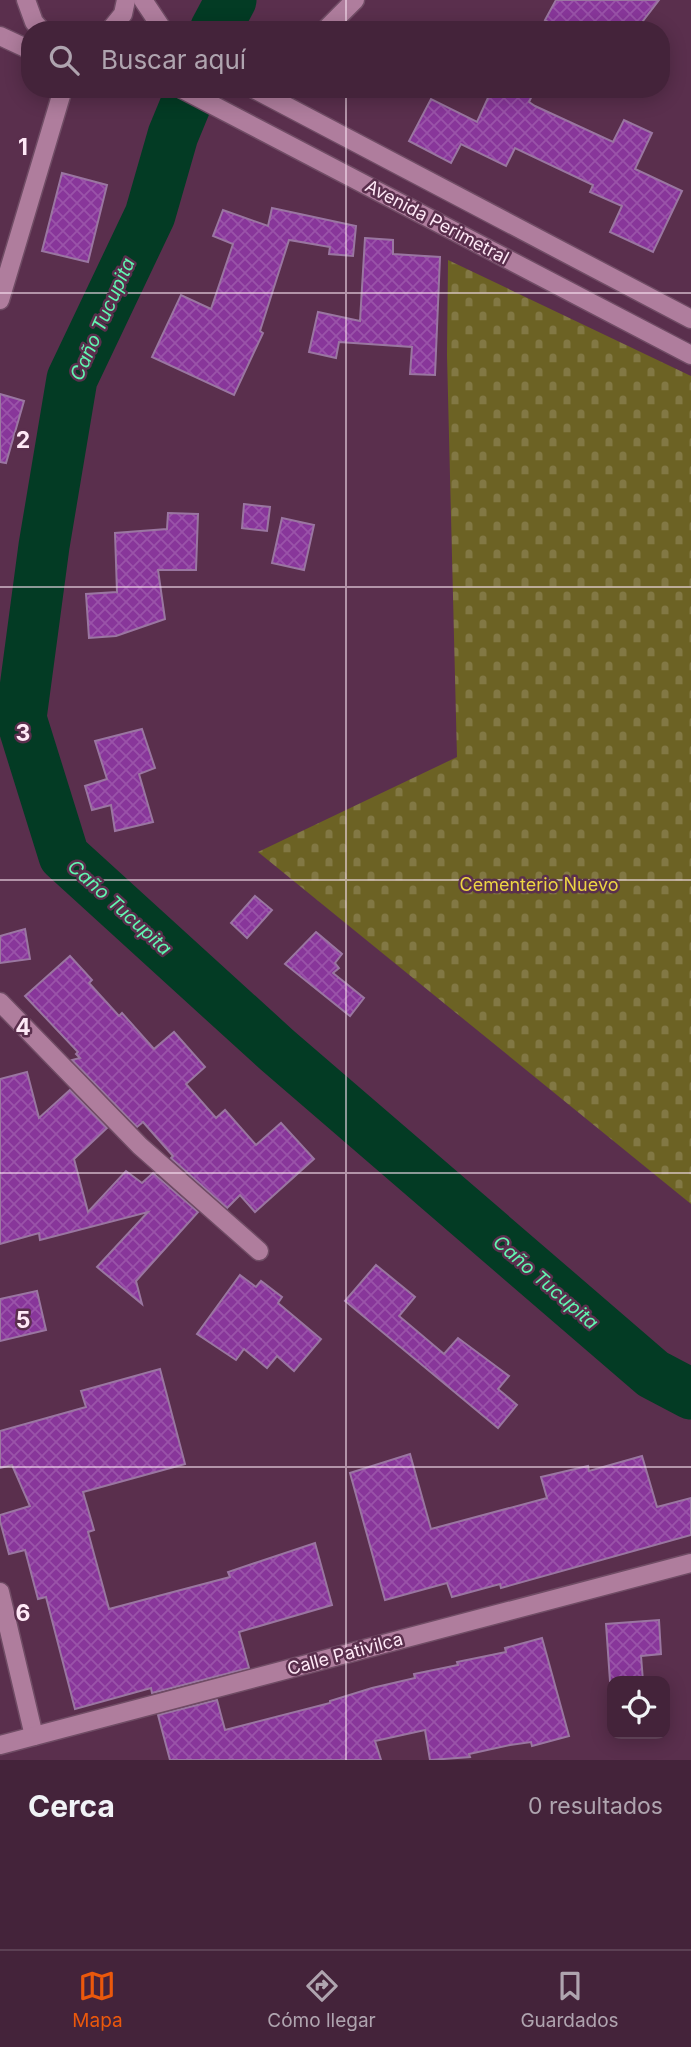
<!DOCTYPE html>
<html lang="es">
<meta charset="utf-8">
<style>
:root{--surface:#44233a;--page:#4b2b42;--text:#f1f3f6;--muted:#afa4af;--line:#5c4054;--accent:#ea580c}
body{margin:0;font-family:Inter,sans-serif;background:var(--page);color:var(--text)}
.controls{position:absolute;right:21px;bottom:21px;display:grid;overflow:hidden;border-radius:14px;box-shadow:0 4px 18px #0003}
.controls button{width:63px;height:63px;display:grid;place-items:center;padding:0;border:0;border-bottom:2px solid var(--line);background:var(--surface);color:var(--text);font:35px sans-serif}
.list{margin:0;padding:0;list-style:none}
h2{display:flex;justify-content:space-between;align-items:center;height:91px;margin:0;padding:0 28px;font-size:30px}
h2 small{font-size:23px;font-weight:400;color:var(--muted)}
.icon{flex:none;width:38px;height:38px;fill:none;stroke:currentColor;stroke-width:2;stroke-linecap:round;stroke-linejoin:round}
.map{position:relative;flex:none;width:691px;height:1760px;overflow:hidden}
.search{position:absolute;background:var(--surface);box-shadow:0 4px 18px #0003;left:21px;right:21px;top:21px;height:77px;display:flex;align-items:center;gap:18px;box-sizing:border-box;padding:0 24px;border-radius:28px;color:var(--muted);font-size:26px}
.sheet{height:189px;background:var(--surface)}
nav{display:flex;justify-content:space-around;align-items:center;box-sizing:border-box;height:98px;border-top:2px solid var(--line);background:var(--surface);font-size:19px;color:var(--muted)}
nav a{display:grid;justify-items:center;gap:4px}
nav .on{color:var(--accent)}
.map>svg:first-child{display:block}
.cemetery{fill:url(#cemetery-stones)}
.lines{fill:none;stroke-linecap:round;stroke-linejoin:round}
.river{stroke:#033b24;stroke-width:51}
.building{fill:url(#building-cross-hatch);stroke:#9a76a1;stroke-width:2}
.minor-casing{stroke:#704c65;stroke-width:21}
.tertiary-casing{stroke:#704c65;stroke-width:21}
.minor{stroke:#af7d9d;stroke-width:18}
.tertiary{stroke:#af7d9d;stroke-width:18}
.grid{fill:none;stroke:#fee8f6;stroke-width:2;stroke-opacity:0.55}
.labels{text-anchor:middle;stroke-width:5;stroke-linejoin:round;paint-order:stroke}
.street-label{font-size:18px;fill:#fee8f6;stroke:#5a2f4d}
.park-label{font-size:18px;fill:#ecd543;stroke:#5a2f4d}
.water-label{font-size:19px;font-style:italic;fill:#62f6b1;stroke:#5a2f4d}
.grid-label{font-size:23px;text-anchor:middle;font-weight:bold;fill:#fee8f6;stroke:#5a2f4d;stroke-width:5;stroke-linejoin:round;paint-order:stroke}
</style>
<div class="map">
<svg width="691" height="1760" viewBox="0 0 691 1760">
<defs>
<pattern id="cemetery-stones" width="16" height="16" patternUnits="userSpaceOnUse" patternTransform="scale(1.75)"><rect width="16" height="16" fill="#6c6224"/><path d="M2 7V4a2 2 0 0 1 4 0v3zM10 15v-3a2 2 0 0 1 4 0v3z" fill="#827844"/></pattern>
<pattern id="building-cross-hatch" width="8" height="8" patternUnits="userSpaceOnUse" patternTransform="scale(1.75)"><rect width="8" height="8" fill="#88369a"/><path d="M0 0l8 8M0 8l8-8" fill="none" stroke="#9a53a9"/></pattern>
</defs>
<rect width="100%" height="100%" fill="#5a2f4d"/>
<polygon class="cemetery" points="448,260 691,376 691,1204 258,852 457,757 447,355"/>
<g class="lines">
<g class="river">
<polyline points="215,30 231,0"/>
<polyline points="192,89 173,135 150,215 72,379 44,546 21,718 64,856 277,1050 653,1374 691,1394"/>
</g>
</g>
<g class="building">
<polygon points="556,0 659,0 636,30 563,30 545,20"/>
<polygon points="492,89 535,89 529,102 535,106 613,142 624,120 652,133 635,169 682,191 653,252 610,232 622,206 590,192 593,185 515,148 506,166 461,144 451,163 409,141 431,99 477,122"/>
<polygon points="62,173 107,185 88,262 42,251"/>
<polygon points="272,208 356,226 353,256 329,254 330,247 289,240 260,331 263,333 234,395 152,357 181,295 211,309 233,244 213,236 223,210 268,226"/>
<polygon points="365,238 393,240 393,254 440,257 435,375 410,374 412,347 339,342 336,358 309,352 318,312 360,321"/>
<polygon points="0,394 24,401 6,463 0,462"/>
<polygon points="244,504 270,507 267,531 242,528"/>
<polygon points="168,513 198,514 196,570 158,570 165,619 116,636 89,638 86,594 117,592 115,533 167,529"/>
<polygon points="282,518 314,525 304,570 272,563"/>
<polygon points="142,729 155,768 139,774 153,822 115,831 111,805 92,810 85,786 107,779 95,741"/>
<polygon points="255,896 272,910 247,938 231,923"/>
<polygon points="25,929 30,959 0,963 0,936"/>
<polygon points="316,932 342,954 335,963 339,968 333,973 364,998 350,1016 285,964"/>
<polygon points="70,956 92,980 89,983 119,1016 122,1013 154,1049 174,1032 205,1067 186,1084 216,1118 225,1110 256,1145 281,1123 314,1159 255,1212 240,1195 227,1208 171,1158 173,1156 143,1122 137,1127 72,1060 80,1058 76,1054 78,1052 25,996"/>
<polygon points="27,1072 39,1118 70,1090 107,1128 74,1159 88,1212 126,1171 142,1183 153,1173 198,1212 136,1281 142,1304 97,1267 148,1212 40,1240 39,1233 0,1244 0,1079"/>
<polygon points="376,1265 415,1297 399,1316 444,1354 458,1338 509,1376 498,1389 517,1405 498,1428 345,1301"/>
<polygon points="240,1275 256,1287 261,1281 282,1297 278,1303 321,1339 294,1371 277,1356 267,1368 244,1349 236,1360 197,1334"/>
<polygon points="37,1291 46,1330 0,1341 0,1299"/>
<polygon points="160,1369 185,1464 83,1492 94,1530 88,1532 109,1609 230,1577 228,1572 315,1543 332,1605 239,1632 249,1668 152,1693 151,1688 75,1709 46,1597 38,1599 25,1550 9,1554 0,1521 0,1515 30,1506 12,1465 0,1468 0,1431 86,1407 81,1391"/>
<polygon points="410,1454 431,1529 547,1498 541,1477 588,1466 589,1471 642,1456 657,1507 691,1498 691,1535 501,1588 500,1584 452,1597 447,1583 385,1600 350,1473"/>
<polygon points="659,1620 661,1654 641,1656 643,1681 610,1681 606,1624"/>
<polygon points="542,1638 569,1736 532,1746 531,1742 510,1745 469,1754 470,1757 430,1760 425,1730 375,1741 381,1760 170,1760 158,1715 217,1700 225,1730 330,1703 330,1701 372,1688 415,1678 414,1674 458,1665 457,1662 506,1652 505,1648"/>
</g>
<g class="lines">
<defs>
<g id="minor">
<polyline points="325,30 355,0"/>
<polyline points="0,36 30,50"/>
<polyline points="0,300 63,89"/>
<polyline points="0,1002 140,1146 259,1251"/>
<polyline points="0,1592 34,1736"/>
<polyline points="0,1745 691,1563"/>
</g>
<g id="tertiary">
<polyline points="26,0 34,22 41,30"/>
<polyline points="143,0 163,30"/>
<polyline points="110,30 123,14 126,0"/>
<polyline points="182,89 691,355"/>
<polyline points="254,89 691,319"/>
</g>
</defs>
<use href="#minor" class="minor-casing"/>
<use href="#tertiary" class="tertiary-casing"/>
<use href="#minor" class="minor"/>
<use href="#tertiary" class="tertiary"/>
</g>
<path class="grid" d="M346,0V30M346,89V1760M0,293H691M0,587H691M0,880H691M0,1173H691M0,1467H691"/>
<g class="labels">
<g class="street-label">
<text transform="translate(437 222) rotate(28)" y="6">Avenida Perimetral</text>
<text transform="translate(345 1654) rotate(-15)" y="6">Calle Pativilca</text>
</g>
<g class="park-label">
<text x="539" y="891">Cementerio Nuevo</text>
</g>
<g class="water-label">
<text transform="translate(102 319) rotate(-66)" y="7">Caño Tucupita</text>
<text transform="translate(120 907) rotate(42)" y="7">Caño Tucupita</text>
<text transform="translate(546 1282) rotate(41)" y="7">Caño Tucupita</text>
</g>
</g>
<g class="grid-label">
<text x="23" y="155">1</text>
<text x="23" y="448">2</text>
<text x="23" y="741">3</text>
<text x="23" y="1035">4</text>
<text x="23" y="1328">5</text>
<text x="23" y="1621">6</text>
</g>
</svg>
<div class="controls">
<button><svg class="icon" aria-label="locate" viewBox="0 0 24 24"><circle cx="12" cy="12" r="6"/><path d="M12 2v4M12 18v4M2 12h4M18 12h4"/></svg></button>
</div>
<div class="search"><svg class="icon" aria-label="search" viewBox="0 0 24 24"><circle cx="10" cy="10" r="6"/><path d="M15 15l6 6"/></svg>Buscar aquí</div>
</div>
<section class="sheet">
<h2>Cerca<small>0 resultados</small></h2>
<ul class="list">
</ul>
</section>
<nav>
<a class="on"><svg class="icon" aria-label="map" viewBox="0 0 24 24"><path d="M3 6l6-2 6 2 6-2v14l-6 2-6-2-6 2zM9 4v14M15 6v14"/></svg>Mapa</a>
<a><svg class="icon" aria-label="directions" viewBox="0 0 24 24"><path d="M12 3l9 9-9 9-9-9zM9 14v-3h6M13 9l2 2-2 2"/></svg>Cómo llegar</a>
<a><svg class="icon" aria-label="saved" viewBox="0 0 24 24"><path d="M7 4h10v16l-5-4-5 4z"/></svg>Guardados</a>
</nav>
